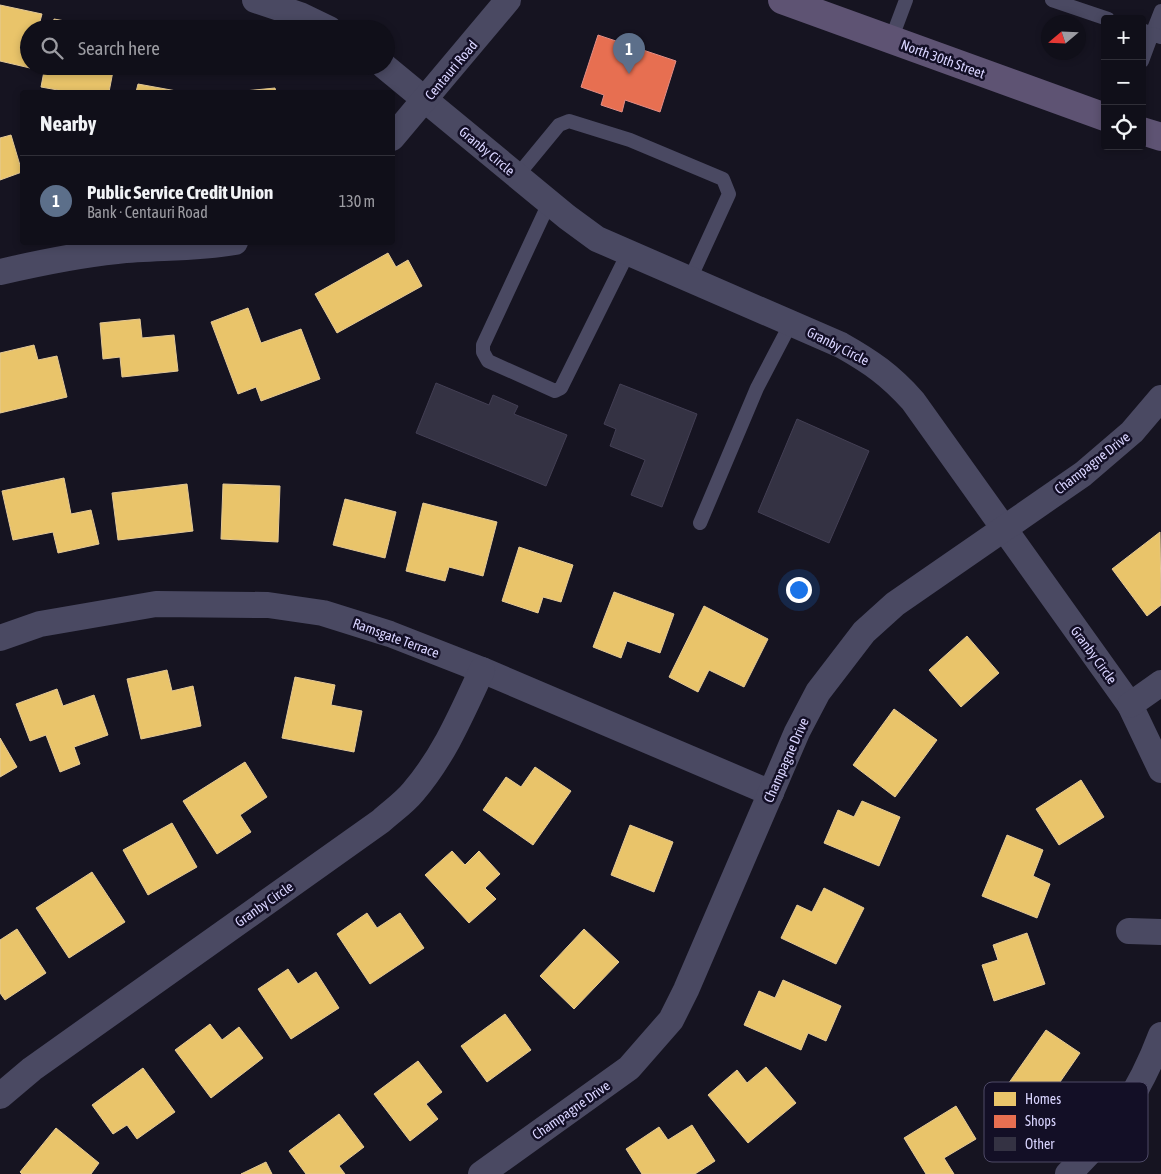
<!DOCTYPE html>
<meta charset="utf-8">
<style>
:root{--surface:#100f19;--page:#191822;--text:#f1f3f6;--muted:#9c9ca2;--line:#302f38;--accent:#9591b1}
body{margin:0;font-family:"Asap Condensed",sans-serif;background:var(--page);color:var(--text)}
.controls{position:absolute;right:15px;top:15px;display:grid;overflow:hidden;border-radius:5px;box-shadow:0 2px 8px #0003}
.controls button{width:45px;height:45px;display:grid;place-items:center;padding:0;border:0;border-bottom:1px solid var(--line);background:var(--surface);color:var(--text);font:25px sans-serif}
.compass{position:absolute;left:1041px;top:15px;width:45px;height:45px;border-radius:50%;background:var(--surface);box-shadow:0 2px 8px #0003;rotate:251deg}
.you{position:absolute;left:798px;top:589px;width:18px;height:18px;margin:-12px;border:4px solid #fff;border-radius:50%;background:#1a73e8;box-shadow:0 0 0 8px #1a73e833}
.badge{display:grid;place-items:center;width:32px;height:32px;border-radius:50%;background:var(--accent);color:#fff;font-size:16px;font-weight:700}
.pin{position:absolute;translate:-50% -41px;filter:drop-shadow(0 1px 2px #0008)}
.pin::after{content:'';position:absolute;top:26px;width:18px;height:15px;background:inherit;clip-path:polygon(0 0,100% 0,50% 100%)}
.list{margin:0;padding:0;list-style:none}
h2{display:flex;justify-content:space-between;align-items:center;height:65px;margin:0;padding:0 20px;font-size:21px}
h2 small{font-size:16px;font-weight:400;color:var(--muted)}
.list li{display:grid;grid-template-columns:32px 1fr auto;gap:15px;align-items:center;box-sizing:border-box;height:90px;padding:0 20px;border-top:1px solid var(--line)}
.list b{display:block;font-size:19px;white-space:nowrap}
.list p{margin:0;font-size:16px;white-space:nowrap;color:var(--muted)}
.list em{font-size:16px;font-style:normal;color:var(--muted)}
.icon{flex:none;width:28px;height:28px;fill:none;stroke:currentColor;stroke-width:2;stroke-linecap:round;stroke-linejoin:round}
.map{position:relative;flex:none;width:1161px;height:1174px;overflow:hidden}
.search{position:absolute;background:var(--surface);box-shadow:0 2px 8px #0003;left:20px;top:20px;width:375px;height:55px;display:flex;align-items:center;gap:12px;box-sizing:border-box;padding:0 18px;border-radius:28px;color:var(--muted);font-size:19px}
.panel{position:absolute;background:var(--surface);box-shadow:0 2px 8px #0003;left:20px;top:90px;width:375px;height:155px;border-radius:5px}
.map>svg:first-child{display:block}
.homes{fill:#e9c46a;stroke:#e4c997}
.shops{fill:#e76f51;stroke:#e38d85}
.building{fill:#343243;stroke:#433f54}
.lines{fill:none;stroke-linecap:round;stroke-linejoin:round}
.service{stroke:#4a4962;stroke-width:14}
.minor{stroke:#4a4962;stroke-width:26}
.primary{stroke:#5e5373;stroke-width:28}
.labels{text-anchor:middle;stroke-width:5;stroke-linejoin:round;paint-order:stroke}
.street-label{font-size:14px;fill:#d9d4ff;stroke:#130f26}
.key{fill:#130f26;stroke:#4e4a67;stroke-width:1}
.key-label{font-size:14px;fill:#d9d4ff}
</style>
<div class="map">
<svg width="1161" height="1174" viewBox="0 0 1161 1174">
<rect width="100%" height="100%" fill="#161421"/>
<g class="homes">
<polygon points="0,5 42,14 38,29 29,29 30,68 0,61"/>
<polygon points="54,19 87,25 86,29 52,29"/>
<polygon points="45,66 114,66 109,92 69,92 41,87"/>
<polygon points="138,84 182,92 136,92"/>
<polygon points="275,88 276,92 234,92"/>
<polygon points="11,135 22,172 0,180 0,138"/>
<polygon points="388,253 396,267 408,260 422,286 337,333 315,294"/>
<polygon points="248,308 261,343 301,329 320,379 261,401 256,387 238,394 211,322"/>
<polygon points="140,319 142,338 174,335 178,371 122,377 120,357 103,359 100,323"/>
<polygon points="34,345 38,360 57,356 67,397 0,413 0,353"/>
<polygon points="64,478 71,514 91,510 99,544 58,553 53,532 13,540 2,491"/>
<polygon points="187,484 193,531 118,540 112,493"/>
<polygon points="223,484 280,486 278,542 221,539"/>
<polygon points="345,499 396,512 385,558 333,545"/>
<polygon points="423,503 497,522 483,576 449,567 445,581 406,571"/>
<polygon points="1160,532 1161,605 1147,616 1112,569"/>
<polygon points="519,547 573,565 561,602 543,597 538,613 502,601"/>
<polygon points="614,592 674,614 660,653 627,641 621,658 593,647"/>
<polygon points="704,606 768,639 744,687 709,670 698,692 669,677"/>
<polygon points="967,636 999,673 961,707 929,670"/>
<polygon points="167,670 172,691 193,686 201,726 141,739 127,679"/>
<polygon points="295,677 335,685 331,705 362,711 354,752 282,738"/>
<polygon points="57,689 63,706 94,695 108,735 74,747 80,764 60,772 46,735 30,741 16,704"/>
<polygon points="894,709 937,740 895,797 853,765"/>
<polygon points="0,738 17,767 0,777"/>
<polygon points="245,762 267,797 240,815 251,832 217,854 183,801"/>
<polygon points="535,767 571,791 533,845 483,810 506,777 521,787"/>
<polygon points="1081,780 1104,817 1059,845 1036,809"/>
<polygon points="862,801 900,817 879,866 824,843 838,810 854,817"/>
<polygon points="172,823 197,867 148,895 123,850"/>
<polygon points="630,825 673,842 654,892 611,875"/>
<polygon points="1007,835 1043,850 1033,876 1050,884 1037,918 982,896"/>
<polygon points="452,851 465,865 479,851 500,874 485,888 496,899 469,923 425,875"/>
<polygon points="92,872 125,922 69,958 36,908"/>
<polygon points="824,888 864,908 836,964 781,938 797,905 812,912"/>
<polygon points="367,913 377,928 400,913 424,948 370,984 337,934"/>
<polygon points="17,929 46,973 5,1000 0,993 0,940"/>
<polygon points="584,929 619,962 574,1009 540,976"/>
<polygon points="1027,933 1045,984 994,1001 982,965 998,960 993,945"/>
<polygon points="288,969 298,984 316,972 339,1008 291,1039 258,989"/>
<polygon points="783,980 841,1006 826,1041 808,1033 801,1050 744,1025 759,991 775,998"/>
<polygon points="505,1014 531,1050 487,1082 461,1046"/>
<polygon points="210,1024 222,1040 239,1027 263,1058 211,1098 175,1050"/>
<polygon points="1046,1030 1080,1053 1040,1111 1006,1087"/>
<polygon points="418,1061 442,1092 426,1104 438,1119 410,1141 374,1094"/>
<polygon points="766,1067 796,1103 748,1143 708,1095 737,1070 747,1083"/>
<polygon points="143,1068 175,1112 137,1139 127,1125 113,1134 92,1105"/>
<polygon points="956,1106 976,1139 944,1158 954,1174 926,1174 904,1138"/>
<polygon points="339,1114 364,1147 339,1166 345,1174 306,1174 289,1151"/>
<polygon points="692,1125 715,1161 695,1174 642,1174 626,1149 659,1127 668,1140"/>
<polygon points="56,1128 99,1163 91,1174 22,1174 20,1172"/>
<polygon points="266,1162 272,1174 241,1174"/>
</g>
<polygon class="shops" points="598,35 676,61 660,112 625,100 622,112 601,105 604,95 581,87"/>
<g class="building">
<polygon points="436,383 489,405 493,395 518,406 514,414 567,435 546,486 416,433"/>
<polygon points="620,384 697,414 662,507 631,495 645,460 610,446 616,429 604,424"/>
<polygon points="797,419 869,451 829,543 758,512"/>
</g>
<g class="lines">
<g class="service">
<polyline points="1052,0 1108,19"/>
<polyline points="1142,30 1152,34 1161,11"/>
<polyline points="891,40 906,0"/>
<polyline points="1142,61 1152,34 1161,37"/>
<polyline points="517,176 559,125 569,121 630,140 723,179 729,194 690,279"/>
<polyline points="549,203 483,345 483,352 488,361 555,391 561,388 628,253"/>
<polyline points="700,523 757,388 791,323"/>
</g>
<g class="minor">
<polyline points="255,0 300,15 329,29"/>
<path d="M384,66L567,217L597,239L841,345C871,362 890,375 913,401L1130,705L1161,770"/>
<polyline points="392,138 508,0"/>
<path d="M0,272C39,263 77,255 117,251C156,247 195,249 235,242"/>
<polyline points="0,638 40,624 156,604 268,605 323,613 390,634 482,670 771,793"/>
<polyline points="1130,705 1161,683"/>
<polyline points="1129,931 1161,932"/>
<path d="M0,1096L32,1069L381,821C392,811 404,803 413,792C444,756 462,713 482,670"/>
<polyline points="481,1174 629,1068 671,1020 686,990 797,732 818,692 864,632 895,604 1083,474 1132,432 1161,398"/>
<path d="M1068,1174C1112,1133 1140,1091 1161,1035"/>
</g>
<g class="primary">
<polyline points="782,0 1105,117"/>
<polyline points="1142,131 1161,137"/>
</g>
</g>
<g class="labels">
<g class="street-label">
<text transform="translate(943 59) rotate(20)" y="5">North 30th Street</text>
<text transform="translate(451 70) rotate(-50)" y="5">Centauri Road</text>
<text transform="translate(487 151) rotate(40)" y="5">Granby Circle</text>
<text transform="translate(838 346) rotate(27)" y="5">Granby Circle</text>
<text transform="translate(1092 463) rotate(-38)" y="5">Champagne Drive</text>
<text transform="translate(396 638) rotate(20)" y="5">Ramsgate Terrace</text>
<text transform="translate(1094 655) rotate(54)" y="5">Granby Circle</text>
<text transform="translate(786 760) rotate(-66)" y="5">Champagne Drive</text>
<text transform="translate(264 904) rotate(-35)" y="5">Granby Circle</text>
<text transform="translate(571 1110) rotate(-35)" y="5">Champagne Drive</text>
</g>
</g>
<rect x="984" y="1082" width="164" height="80" rx="8" class="key"/>
<rect x="994" y="1092" width="22" height="14" fill="#e9c46a"/>
<rect x="994" y="1115" width="22" height="13" fill="#e76f51"/>
<rect x="994" y="1137" width="22" height="14" fill="#343243"/>
<g class="key-label">
<text x="1025" y="1104">Homes</text>
<text x="1025" y="1126">Shops</text>
<text x="1025" y="1149">Other</text>
</g>
</svg>
<div class="controls">
<button>+</button>
<button>−</button>
<button><svg class="icon" aria-label="locate" viewBox="0 0 24 24"><circle cx="12" cy="12" r="6"/><path d="M12 2v4M12 18v4M2 12h4M18 12h4"/></svg></button>
</div>
<svg class="compass" viewBox="-18 -18 36 36"><path d="M0-13l5 13h-10z" fill="#e53935"/><path d="M0 13l5-13h-10z" fill="#9c9ca2"/></svg>
<div class="you"></div>
<div class="pin badge" style="left:629px;top:74px;background:#5c6f8a">1</div>
<div class="search"><svg class="icon" aria-label="search" viewBox="0 0 24 24"><circle cx="10" cy="10" r="6"/><path d="M15 15l6 6"/></svg>Search here</div>
<section class="panel">
<h2>Nearby<small></small></h2>
<ul class="list">
<li><span class="badge" style="background:#5c6f8a">1</span><div><b>Public Service Credit Union</b><p>Bank · Centauri Road</p></div><em>130 m</em></li>
</ul>
</section>
</div>
